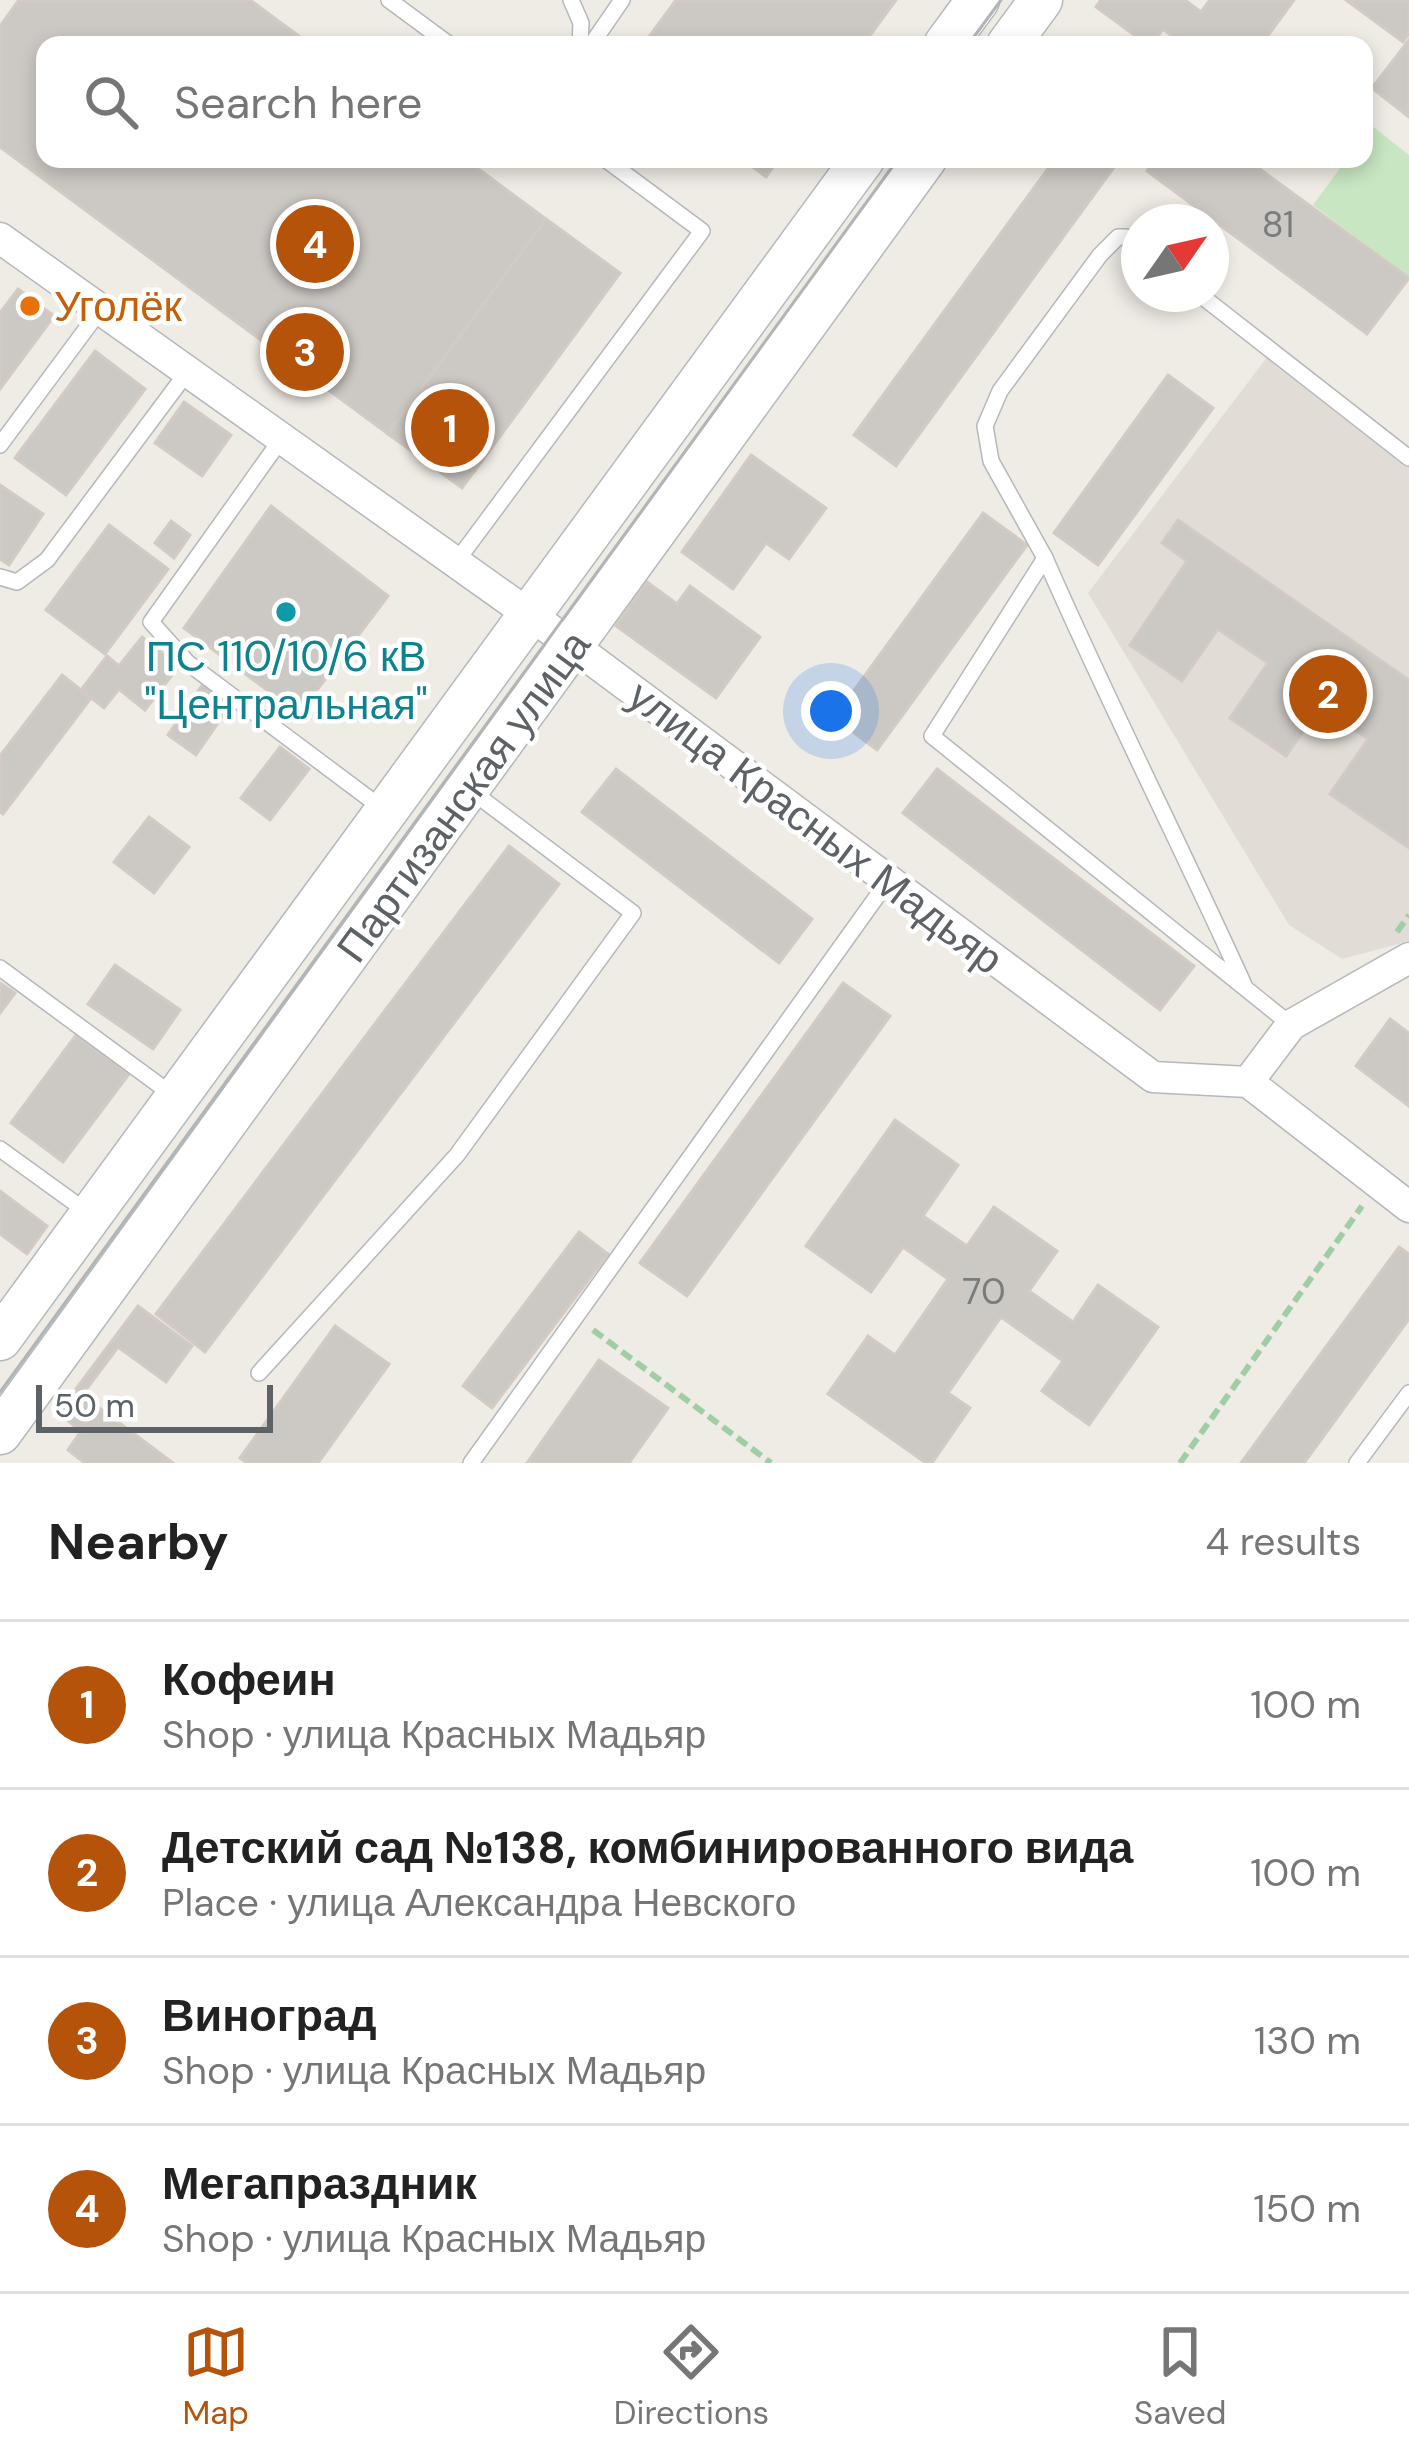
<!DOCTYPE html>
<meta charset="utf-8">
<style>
:root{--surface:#fff;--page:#f2f2f2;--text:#222;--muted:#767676;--line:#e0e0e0;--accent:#b45309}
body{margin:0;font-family:"DM Sans",sans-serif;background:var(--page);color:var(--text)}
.compass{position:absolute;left:1121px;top:204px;width:108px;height:108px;border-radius:50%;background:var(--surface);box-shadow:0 6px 18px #0003;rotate:56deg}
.scale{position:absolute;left:36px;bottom:30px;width:237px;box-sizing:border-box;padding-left:12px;border:6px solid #5c6265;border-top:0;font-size:33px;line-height:42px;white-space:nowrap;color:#5c6265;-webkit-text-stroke:9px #fff;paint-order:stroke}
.you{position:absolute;left:831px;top:711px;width:42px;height:42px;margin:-30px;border:9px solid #fff;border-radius:50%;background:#1a73e8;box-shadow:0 0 0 18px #1a73e833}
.badge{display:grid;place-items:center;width:78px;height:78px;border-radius:50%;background:var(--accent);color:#fff;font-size:39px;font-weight:700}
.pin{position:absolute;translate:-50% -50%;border:6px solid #fff;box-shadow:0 3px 12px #0006}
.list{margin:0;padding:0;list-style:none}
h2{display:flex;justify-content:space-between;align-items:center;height:156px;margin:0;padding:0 48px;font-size:51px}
h2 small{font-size:39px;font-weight:400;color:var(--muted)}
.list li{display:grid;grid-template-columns:78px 1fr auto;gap:36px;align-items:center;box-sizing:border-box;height:168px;padding:0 48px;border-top:3px solid var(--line)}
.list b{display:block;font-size:45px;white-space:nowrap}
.list p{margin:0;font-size:39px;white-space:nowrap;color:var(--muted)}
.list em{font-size:39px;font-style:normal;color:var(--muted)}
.icon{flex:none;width:66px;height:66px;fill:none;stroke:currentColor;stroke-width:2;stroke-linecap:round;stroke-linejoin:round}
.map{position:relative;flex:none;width:1409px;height:1463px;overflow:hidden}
.search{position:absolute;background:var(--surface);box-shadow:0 6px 18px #0003;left:36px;right:36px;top:36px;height:132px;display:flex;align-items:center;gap:30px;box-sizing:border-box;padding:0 42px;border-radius:24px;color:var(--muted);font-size:45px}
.sheet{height:828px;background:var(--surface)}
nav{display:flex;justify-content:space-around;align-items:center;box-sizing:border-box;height:168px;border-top:3px solid var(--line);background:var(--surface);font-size:33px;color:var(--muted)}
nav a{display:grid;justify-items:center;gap:6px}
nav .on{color:var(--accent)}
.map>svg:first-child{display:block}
.education{fill:#e1dcd6}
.green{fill:#c8e6c2}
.building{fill:#ccc8c4;stroke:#d3cbc3;stroke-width:3}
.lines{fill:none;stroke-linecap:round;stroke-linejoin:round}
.lane-casing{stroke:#b5b8bb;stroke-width:18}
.street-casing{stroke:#b5b8bb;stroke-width:33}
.secondary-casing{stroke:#b3b9bc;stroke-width:45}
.path{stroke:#9fcea4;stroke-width:6;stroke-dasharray:12 6;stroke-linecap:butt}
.lane{stroke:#fff;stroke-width:15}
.street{stroke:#fff;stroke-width:30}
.secondary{stroke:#fff;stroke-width:42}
.tram{stroke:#b3b4b5;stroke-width:3}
.food-dot{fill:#e8710a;stroke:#fff;stroke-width:4.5}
.culture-dot{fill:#0f9aa8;stroke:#fff;stroke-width:4.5}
.labels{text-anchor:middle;stroke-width:9;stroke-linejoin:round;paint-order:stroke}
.number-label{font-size:36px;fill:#787c7d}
.food-label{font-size:42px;fill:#c56008;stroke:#fff;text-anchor:start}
.culture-label{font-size:42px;fill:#0d838f;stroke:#fff}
.street-label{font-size:42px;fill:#5c6265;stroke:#fff}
</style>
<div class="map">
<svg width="1409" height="1463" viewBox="0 0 1409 1463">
<rect width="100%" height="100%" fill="#efebe5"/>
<polygon class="education" points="1268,356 1409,463 1409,941 1342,959 1289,925 1088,593"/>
<polygon class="green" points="1372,126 1409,155 1409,277 1313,205 1347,159 1364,159 1364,137"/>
<g class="building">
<polygon points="19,0 250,0 311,45 45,45 45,159 465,159 546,219 388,434 0,147 0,26"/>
<polygon points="676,0 896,0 863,45 643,45"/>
<polygon points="1101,0 1185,0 1201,12 1210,0 1294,0 1261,45 1171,45 1176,39 1163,29 1151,45 1148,45 1096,7"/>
<polygon points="1346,0 1409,0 1409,34 1403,42"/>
<polygon points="1409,40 1409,117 1372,88"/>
<polygon points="742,159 779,159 766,177"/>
<polygon points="1055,159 1120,159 896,466 854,435"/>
<polygon points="1156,159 1246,159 1409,278 1367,334 1147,171"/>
<polygon points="546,219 620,273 462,488 388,434"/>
<polygon points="18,289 54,316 0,389 0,313"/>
<polygon points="95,351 145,389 66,495 15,458"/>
<polygon points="1168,375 1213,408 1098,565 1054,533"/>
<polygon points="184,402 231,435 202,476 155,443"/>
<polygon points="751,455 826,508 789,559 766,543 733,589 682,552"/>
<polygon points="0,485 43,514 9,565 0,559"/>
<polygon points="271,506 388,596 299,714 184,628"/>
<polygon points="983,513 1027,545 877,750 834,718"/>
<polygon points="1178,520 1409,680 1409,848 1330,794 1368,739 1321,706 1286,756 1230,718 1268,663 1218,629 1182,681 1130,645 1187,561 1162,543"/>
<polygon points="171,521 190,535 174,558 155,543"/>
<polygon points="109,525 168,569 105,654 46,610"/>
<polygon points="647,582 677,604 690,586 760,637 716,698 616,626"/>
<polygon points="142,637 179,666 145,710 119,689 104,708 81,690 107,656 119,666"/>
<polygon points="62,675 91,698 3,814 0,812 0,756"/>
<polygon points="205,681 233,701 196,755 168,735"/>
<polygon points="280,747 309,769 270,820 241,798"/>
<polygon points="616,769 812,919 779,963 582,812"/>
<polygon points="937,769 1194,966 1160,1010 903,813"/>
<polygon points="149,817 189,847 154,893 114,862"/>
<polygon points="509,846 559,884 205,1352 156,1314"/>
<polygon points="115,965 180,1010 153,1049 88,1004"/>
<polygon points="0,983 15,993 0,1013"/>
<polygon points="843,983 890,1016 687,1296 640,1263"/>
<polygon points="1390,1019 1409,1033 1409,1106 1356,1066"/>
<polygon points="76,1035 129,1074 63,1162 11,1123"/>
<polygon points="895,1120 958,1165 923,1216 967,1246 994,1207 1057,1251 1029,1291 1073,1322 1098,1285 1158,1327 1089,1425 1042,1391 1063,1361 1001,1317 948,1393 970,1408 932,1463 926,1463 828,1394 868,1336 895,1355 948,1279 903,1247 871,1292 806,1246"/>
<polygon points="0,1191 47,1226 27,1254 0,1234"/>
<polygon points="579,1232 608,1254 492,1408 463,1386"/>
<polygon points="1399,1247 1409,1254 1409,1319 1304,1463 1241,1463"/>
<polygon points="138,1306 192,1346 166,1382 118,1347 82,1395 173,1463 85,1463 68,1450 81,1431 58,1413"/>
<polygon points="335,1326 389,1364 318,1463 247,1463 240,1458"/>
<polygon points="599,1360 668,1408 629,1463 527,1463"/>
</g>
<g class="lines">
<defs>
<g id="lane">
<polyline points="389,0 450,45"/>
<polyline points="571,0 581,23 580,45"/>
<polyline points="591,45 622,0"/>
<polyline points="1199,294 1409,458"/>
<polyline points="282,438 151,622 188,663 383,809"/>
<polyline points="0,445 101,309"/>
<polyline points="1045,558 991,461 985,426 1000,391 1100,255 1118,237 1126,237 1139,247"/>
<polyline points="456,562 702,231 605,159"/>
<polyline points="0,577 17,582 47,560 188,371"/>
<polyline points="0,968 174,1096"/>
<path d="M1244,985C1179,842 1108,702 1045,558L932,736L1291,1025"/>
<polyline points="0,1149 90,1214"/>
<polyline points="259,1373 457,1155 633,913 470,790"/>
<polyline points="471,1463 888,881"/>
<polyline points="1357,1463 1409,1393"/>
</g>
<g id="street">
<polyline points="0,238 572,645 1153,1077 1248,1082 1409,1207"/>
<polyline points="1248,1082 1291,1025 1409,958"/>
</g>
<g id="secondary">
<polyline points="945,45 978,0"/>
<polyline points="1008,45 1041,0"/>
<polyline points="0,1339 863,159"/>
<polyline points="0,1433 925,159"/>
</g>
</defs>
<use href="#lane" class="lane-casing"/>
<use href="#street" class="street-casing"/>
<use href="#secondary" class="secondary-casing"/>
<g class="path">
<polyline points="1397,932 1409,915"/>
<polyline points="593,1330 771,1463"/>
<polyline points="1180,1463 1362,1206"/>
</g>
<use href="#lane" class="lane"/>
<use href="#street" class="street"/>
<use href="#secondary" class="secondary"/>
<g class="tram">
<polyline points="968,45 1001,0"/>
<polyline points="0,1392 898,159"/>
</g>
</g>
<circle class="food-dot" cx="30" cy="306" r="12"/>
<circle class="culture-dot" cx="286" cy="612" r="12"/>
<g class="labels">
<g class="number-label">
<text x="1278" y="237">81</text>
<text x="984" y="1304">70</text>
</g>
<g class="food-label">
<text x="54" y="321">Уголёк</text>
</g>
<g class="culture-label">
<text x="286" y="671">ПС 110/10/6 кВ<tspan x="286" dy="48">"Центральная"</tspan></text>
</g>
<g class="street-label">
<text transform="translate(463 796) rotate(-54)" y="15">Партизанская улица</text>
<text transform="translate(816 827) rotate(37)" y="15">улица Красных Мадьяр</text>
</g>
</g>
</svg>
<svg class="compass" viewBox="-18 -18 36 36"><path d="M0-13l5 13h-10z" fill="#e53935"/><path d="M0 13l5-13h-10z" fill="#767676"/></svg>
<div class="scale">50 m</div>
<div class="you"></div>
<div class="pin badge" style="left:450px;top:428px">1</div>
<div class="pin badge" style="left:1328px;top:694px">2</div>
<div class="pin badge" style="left:305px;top:352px">3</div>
<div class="pin badge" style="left:315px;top:244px">4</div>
<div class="search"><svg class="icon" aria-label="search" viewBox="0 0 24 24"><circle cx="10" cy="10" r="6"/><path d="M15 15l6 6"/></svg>Search here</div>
</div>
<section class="sheet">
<h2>Nearby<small>4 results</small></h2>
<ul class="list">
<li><span class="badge">1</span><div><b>Кофеин</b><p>Shop · улица Красных Мадьяр</p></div><em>100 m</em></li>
<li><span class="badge">2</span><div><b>Детский сад №138, комбинированного вида</b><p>Place · улица Александра Невского</p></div><em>100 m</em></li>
<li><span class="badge">3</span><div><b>Виноград</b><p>Shop · улица Красных Мадьяр</p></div><em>130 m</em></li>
<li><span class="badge">4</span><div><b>Мегапраздник</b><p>Shop · улица Красных Мадьяр</p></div><em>150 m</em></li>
</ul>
</section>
<nav>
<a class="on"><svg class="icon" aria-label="map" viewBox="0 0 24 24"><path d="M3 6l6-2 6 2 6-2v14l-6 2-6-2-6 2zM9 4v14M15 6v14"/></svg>Map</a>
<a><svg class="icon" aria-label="directions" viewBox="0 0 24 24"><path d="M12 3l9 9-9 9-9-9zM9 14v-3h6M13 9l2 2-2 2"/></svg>Directions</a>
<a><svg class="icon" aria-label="saved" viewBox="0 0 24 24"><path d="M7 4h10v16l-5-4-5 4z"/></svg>Saved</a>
</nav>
